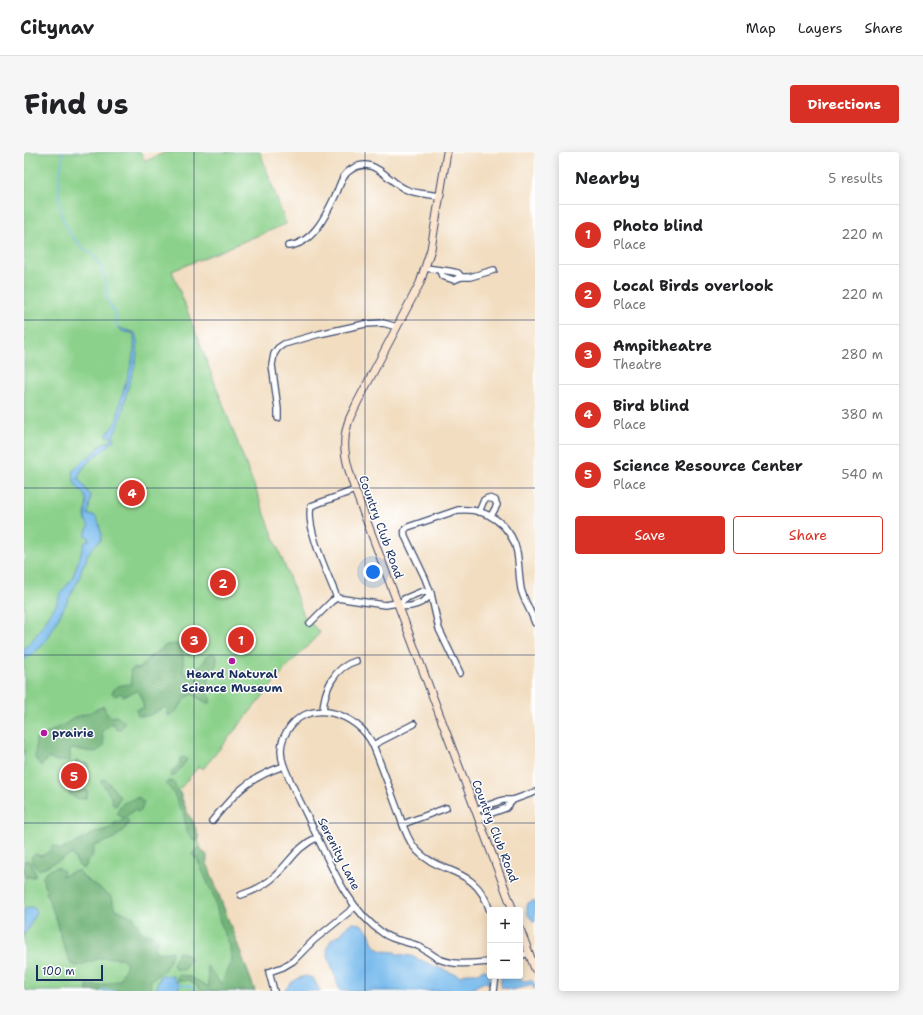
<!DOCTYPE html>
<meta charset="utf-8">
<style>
:root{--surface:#fff;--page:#f6f6f6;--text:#202124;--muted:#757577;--line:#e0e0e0;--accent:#d93025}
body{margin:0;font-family:"Shantell Sans",sans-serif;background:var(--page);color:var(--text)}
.controls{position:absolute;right:12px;bottom:12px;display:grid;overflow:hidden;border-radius:4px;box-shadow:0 2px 10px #0003}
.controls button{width:36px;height:36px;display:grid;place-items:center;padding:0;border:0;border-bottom:1px solid var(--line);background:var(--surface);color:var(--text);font:20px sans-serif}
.scale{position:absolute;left:12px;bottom:10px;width:67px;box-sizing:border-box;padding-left:4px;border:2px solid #1b2f5e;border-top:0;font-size:11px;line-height:14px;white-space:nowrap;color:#1b2f5e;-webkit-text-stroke:3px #fff;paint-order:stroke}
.you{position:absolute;left:349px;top:420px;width:14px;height:14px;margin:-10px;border:3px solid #fff;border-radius:50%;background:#1a73e8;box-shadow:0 0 0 6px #1a73e833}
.badge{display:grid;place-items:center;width:26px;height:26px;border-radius:50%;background:var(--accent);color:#fff;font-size:13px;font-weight:700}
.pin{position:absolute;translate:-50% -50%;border:2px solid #fff;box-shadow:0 1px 4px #0006}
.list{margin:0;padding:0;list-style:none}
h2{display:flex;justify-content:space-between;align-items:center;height:52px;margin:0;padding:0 16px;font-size:17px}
h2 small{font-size:13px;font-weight:400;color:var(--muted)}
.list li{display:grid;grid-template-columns:26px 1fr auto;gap:12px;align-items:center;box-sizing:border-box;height:60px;padding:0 16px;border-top:1px solid var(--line)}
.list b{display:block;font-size:15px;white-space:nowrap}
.list p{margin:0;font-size:13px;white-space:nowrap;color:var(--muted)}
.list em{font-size:13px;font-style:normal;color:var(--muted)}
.actions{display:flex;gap:8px;padding:12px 16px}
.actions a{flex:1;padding:9px 0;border:1px solid var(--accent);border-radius:4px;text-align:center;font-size:14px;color:var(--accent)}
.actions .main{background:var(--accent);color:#fff}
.map{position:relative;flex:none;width:511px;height:839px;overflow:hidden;border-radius:4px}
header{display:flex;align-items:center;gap:24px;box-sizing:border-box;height:56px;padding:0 20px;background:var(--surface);border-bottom:1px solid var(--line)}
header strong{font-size:19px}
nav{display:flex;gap:22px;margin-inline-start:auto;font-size:14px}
.intro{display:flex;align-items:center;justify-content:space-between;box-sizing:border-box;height:96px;padding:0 24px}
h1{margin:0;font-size:28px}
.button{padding:10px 18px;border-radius:4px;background:var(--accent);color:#fff;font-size:14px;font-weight:700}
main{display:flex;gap:24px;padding:0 24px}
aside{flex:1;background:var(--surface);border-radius:4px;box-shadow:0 2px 10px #0003}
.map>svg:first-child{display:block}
.green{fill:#8cd18b;stroke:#548074}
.forest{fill:#71b377;stroke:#46716a}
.water{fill:#77baec;stroke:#4974a5}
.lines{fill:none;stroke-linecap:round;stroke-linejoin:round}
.stream{stroke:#77baec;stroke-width:1.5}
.street-casing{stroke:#3b496d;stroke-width:8}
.secondary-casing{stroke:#3b496d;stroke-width:9}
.street{stroke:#fff;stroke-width:5.5}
.secondary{stroke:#fbe5cf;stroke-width:7}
.grid{fill:none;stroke:#1b2f5e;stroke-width:1;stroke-opacity:0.55}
.poi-dot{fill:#b5179e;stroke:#fff;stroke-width:1.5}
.labels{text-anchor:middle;stroke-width:3;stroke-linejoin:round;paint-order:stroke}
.street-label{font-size:12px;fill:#1b2f5e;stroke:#fff}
.poi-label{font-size:12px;font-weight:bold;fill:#1b2f5e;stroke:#fff}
</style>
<header>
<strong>Citynav</strong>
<nav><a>Map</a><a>Layers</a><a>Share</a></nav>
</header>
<div class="intro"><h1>Find us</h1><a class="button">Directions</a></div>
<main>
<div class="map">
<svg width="511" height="839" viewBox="0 0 511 839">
<rect width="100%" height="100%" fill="#fff"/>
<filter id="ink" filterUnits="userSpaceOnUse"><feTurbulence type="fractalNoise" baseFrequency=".025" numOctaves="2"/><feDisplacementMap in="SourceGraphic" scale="8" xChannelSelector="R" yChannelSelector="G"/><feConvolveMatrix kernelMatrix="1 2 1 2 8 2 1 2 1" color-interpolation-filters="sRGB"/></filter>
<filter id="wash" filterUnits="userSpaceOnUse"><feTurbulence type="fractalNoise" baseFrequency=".012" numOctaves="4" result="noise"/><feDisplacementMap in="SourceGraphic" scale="16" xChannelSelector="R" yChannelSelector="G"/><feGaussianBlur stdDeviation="0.9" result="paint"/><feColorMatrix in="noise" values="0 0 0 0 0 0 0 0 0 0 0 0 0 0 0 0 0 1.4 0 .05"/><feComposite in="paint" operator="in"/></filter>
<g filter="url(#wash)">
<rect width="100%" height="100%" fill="#f2ddc0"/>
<polygon class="green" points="0,0 117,0 121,9 143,0 236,0 262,72 148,119 280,464 296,481 262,516 179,617 175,614 155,638 231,839 0,839"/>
<g class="forest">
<path d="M153,492C160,499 160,512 159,521L165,522L179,511L183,504L188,501L192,503C196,512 188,519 184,527L186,534L182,540L187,546L186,551H183L168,542C158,547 155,561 144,564V558L141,555L124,564H114L112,558L120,556L117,544L114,539L99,544L98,541L91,544L88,541C92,532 99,533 108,532L106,519L110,516L115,517L122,510L125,505L131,502L142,493Z"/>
<polygon points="80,554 82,561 87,565 92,564 101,570 96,578 93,578 89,571 78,579 80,594 72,600 46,597 46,609 31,609 24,606 17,614 11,606 12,587 43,571 49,566 62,562"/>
<polygon points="160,605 163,608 150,624 147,624 148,619 156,612 156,606"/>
<path d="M52,609L65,612L63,620L61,621L59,617C55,616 51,614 52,609Z"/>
<polygon points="80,627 82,628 96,645 95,648 93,649 93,653 90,654 86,643 77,630 77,628"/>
<polygon points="146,629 150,630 164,663 168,667 175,686 174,689 167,686 163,680 160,664 149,640 143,633 143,630"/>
<path d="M57,635L58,638H63L64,640L62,646C55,649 50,645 44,641L51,639V636Z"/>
<path d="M115,645L116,648L120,650L117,659L113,660L111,657L102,665H97L93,661L94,657L99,651C105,650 108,646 115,645Z"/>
<path d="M102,667L105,669C101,683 83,690 70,694L68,705L63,708L62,714L59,717L55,714L48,702L15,718L10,713L7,706L10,702L18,704L26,699L29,693L36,698L50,692L72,680L84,677L91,671Z"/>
<polygon points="175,696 183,703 183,711 231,839 179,839 165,828 157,829 153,828 154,823 164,824 185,835 183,814 197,832 207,812 206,794 196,770 190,745 174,709 168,702 172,697"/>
<polygon points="0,709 6,709 12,723 10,725 0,725"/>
<path d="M33,715L40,719L38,724L55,718L59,725L88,745L90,756L109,765L118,781L129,783L134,788L130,796L135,801L148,799C145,814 140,820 127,828L126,839H63V833L76,834L96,828L103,812L98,806H77L53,814L47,812L38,789L33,769L22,741L24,737L20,734L19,724L22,720Z"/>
<polygon points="154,800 163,802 166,807 160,818 151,817 149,812"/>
</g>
<g class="water">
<path d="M93,175L111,181C118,199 108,221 103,239C99,254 99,269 89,283L91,287C79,302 61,306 54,326L67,344L64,362L65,363L71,364L75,371L78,384L77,388L69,395L63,403L62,409L58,415L55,427L24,486L17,495L0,508V497L11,485L32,453L37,441L48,427L61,390L65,388L64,384H61L63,377L65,375C56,361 66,356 61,344C59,340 55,338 53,335C49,330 50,325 49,319L54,313L72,299L79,291L86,290L88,286L87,284H82C85,279 89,275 92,269C94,263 95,257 96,251C100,234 115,197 109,181L100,180Z"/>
<path d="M511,748V770C504,766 501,759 504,751Z"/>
<polygon points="5,755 10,756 12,760 3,779 0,782 0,758"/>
<polygon points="329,771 337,772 345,780 349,792 358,799 371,800 373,802 387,804 415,816 436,824 443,821 455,821 457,818 461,818 466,822 466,832 461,830 454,833 446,839 316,839 304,804 303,795 308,787 317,782 324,773"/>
<polygon points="496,820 498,822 497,827 499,829 507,828 511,832 511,838 508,833 504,833 498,836 495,836 489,838 477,835 477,825 480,824 496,824"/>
<polygon points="138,823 149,824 151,829 154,830 155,836 153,839 132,839 134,829 136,828 135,825"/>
<path d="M282,824L289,826L296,839H260C266,831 272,826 282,824Z"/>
</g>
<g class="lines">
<g class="stream">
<path d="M39,0C34,31 29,65 53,90C57,94 61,97 65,100C72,105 77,114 80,123C83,131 82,141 84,150C86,154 90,157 91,161C92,167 90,169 94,175"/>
<polyline points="153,833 166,834 171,839"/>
<polyline points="78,839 80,838 92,839"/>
</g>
</g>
</g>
<g filter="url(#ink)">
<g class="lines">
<defs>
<g id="street">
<path d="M264,94C290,92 303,61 313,40C316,32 319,23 325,19C349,1 363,29 381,37C391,42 404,42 415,44"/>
<path d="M402,116C413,118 423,118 434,121L437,125"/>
<polyline points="416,119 418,124 430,128 437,125 446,125 470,118"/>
<polyline points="254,266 254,257 248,213 250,202 254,196 260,192 295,182 341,172 359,171 373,175"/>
<polyline points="455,360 460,348 464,346 471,348 473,353 467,364"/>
<path d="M399,439L407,442C400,452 386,456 375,454L380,447Z"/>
<path d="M313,446C305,424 281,376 287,354L331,338"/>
<polyline points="286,471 308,449 313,446 361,453 374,451"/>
<path d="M436,521L415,477L407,442L401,426L381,384C380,380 380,377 384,375L434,358C462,355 487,372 493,400C495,412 495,425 497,437C500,449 507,459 511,471"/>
<path d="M299,559C300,538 310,515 332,509"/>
<polyline points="349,593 390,572"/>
<polyline points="451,658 479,648 489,648 511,640"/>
<polyline points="454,666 482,656 489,648"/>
<path d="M188,669C211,641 224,626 260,614"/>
<polyline points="379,672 422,656"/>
<path d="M217,743C230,739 242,733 252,723C268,708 272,695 294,685"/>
<path d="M466,759C451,711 414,725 390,695C382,685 378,670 374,659C366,637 358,615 349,593C334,561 282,543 262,581C256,591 256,603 260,614C268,635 279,654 288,674C307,713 323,757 360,782C370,789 383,789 394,794C402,798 408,803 415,807C431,814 449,811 466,810"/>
<polyline points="496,804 505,801"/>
<polyline points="250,839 245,820 259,815 269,809 290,788 331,755"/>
<polyline points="470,839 472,824"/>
</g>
<g id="secondary">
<path d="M423,0L407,97L396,131L333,251C330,258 326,264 324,271C316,295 324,316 331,338L489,758"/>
<polyline points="496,777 511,817"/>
</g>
</defs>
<use href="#street" class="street-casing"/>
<use href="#secondary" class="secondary-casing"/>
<use href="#street" class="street"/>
<use href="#secondary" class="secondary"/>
</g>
</g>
<path class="grid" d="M170,0V839M341,0V839M0,168H511M0,336H511M0,503H511M0,671H511"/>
<g class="poi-dot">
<circle cx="208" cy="509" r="4"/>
<circle cx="20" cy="581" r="4"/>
</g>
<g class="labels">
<g class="street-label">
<text transform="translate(357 375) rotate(70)" y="4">Country Club Road</text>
<text transform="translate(471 679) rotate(69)" y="4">Country Club Road</text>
<text transform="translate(315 702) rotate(63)" y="4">Serenity Lane</text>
</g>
<g class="poi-label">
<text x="208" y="526">Heard Natural<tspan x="208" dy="14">Science Museum</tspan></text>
<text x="28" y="585" text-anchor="start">prairie</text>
</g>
</g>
</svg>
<div class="controls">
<button>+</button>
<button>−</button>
</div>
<div class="scale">100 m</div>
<div class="you"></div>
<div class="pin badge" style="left:217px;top:488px">1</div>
<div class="pin badge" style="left:199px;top:431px">2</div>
<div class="pin badge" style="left:170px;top:488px">3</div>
<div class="pin badge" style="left:108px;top:341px">4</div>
<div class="pin badge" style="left:50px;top:624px">5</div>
</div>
<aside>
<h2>Nearby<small>5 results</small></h2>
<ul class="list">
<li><span class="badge">1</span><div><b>Photo blind</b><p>Place</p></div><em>220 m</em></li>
<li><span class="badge">2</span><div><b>Local Birds overlook</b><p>Place</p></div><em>220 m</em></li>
<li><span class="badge">3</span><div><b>Ampitheatre</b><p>Theatre</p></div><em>280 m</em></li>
<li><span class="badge">4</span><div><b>Bird blind</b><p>Place</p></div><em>380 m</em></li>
<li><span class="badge">5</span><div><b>Science Resource Center</b><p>Place</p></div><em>540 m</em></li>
</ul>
<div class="actions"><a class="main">Save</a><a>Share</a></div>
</aside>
</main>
